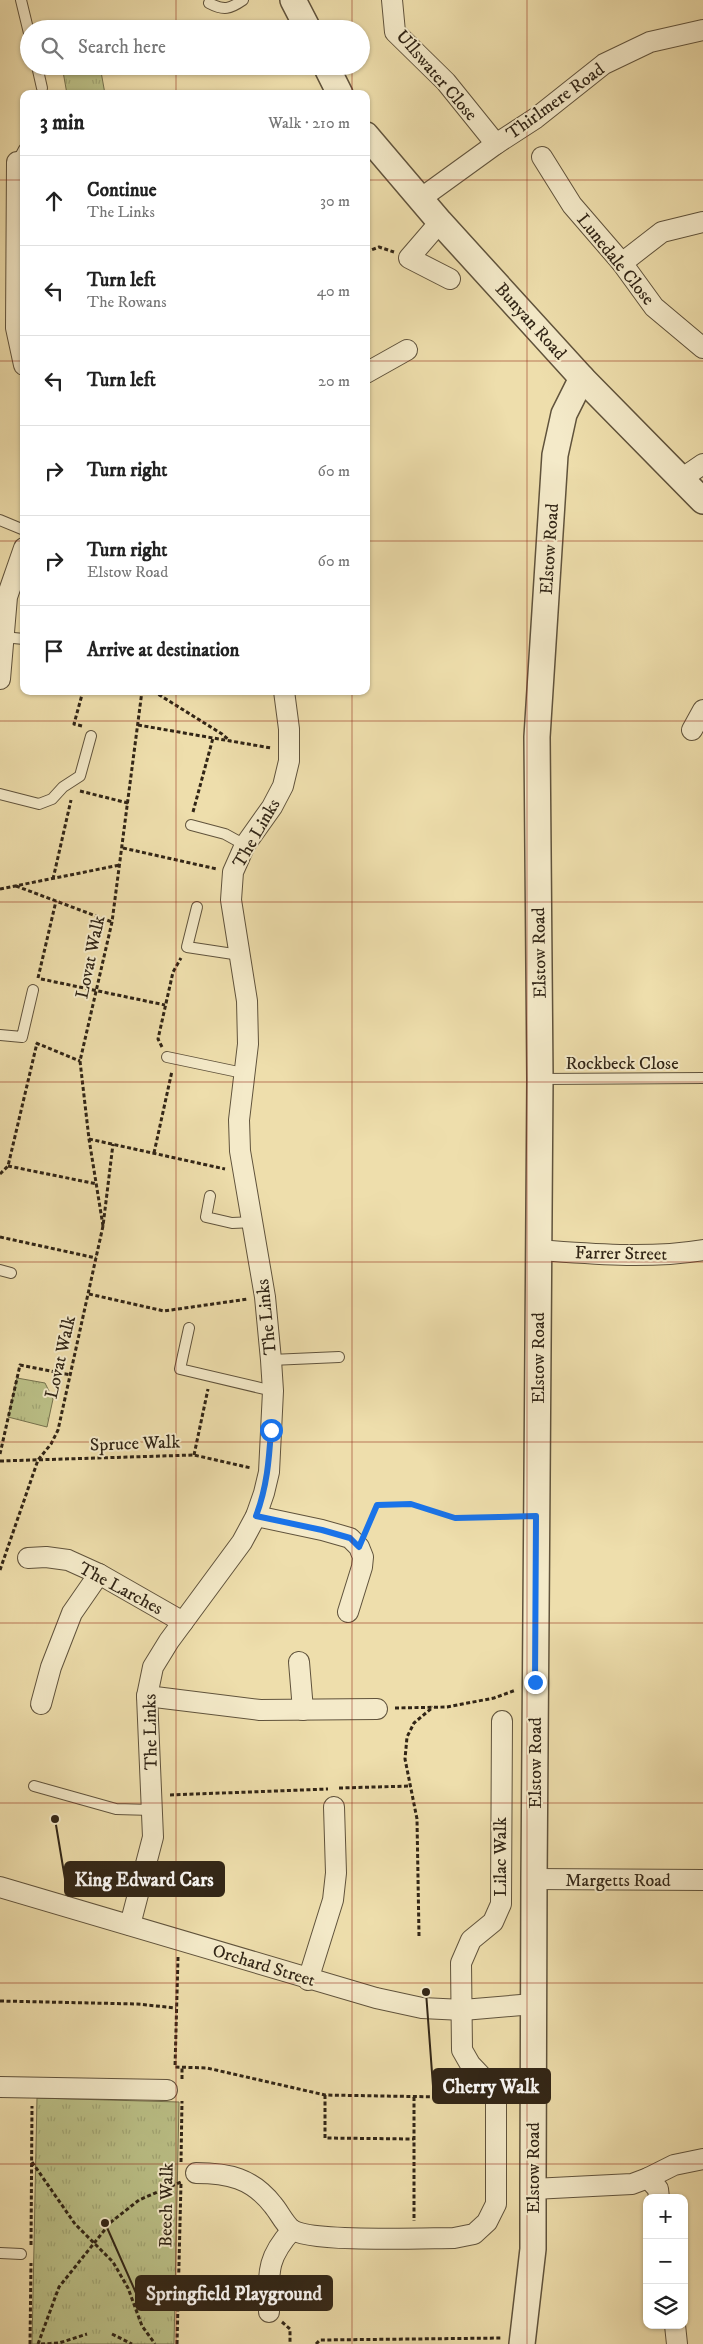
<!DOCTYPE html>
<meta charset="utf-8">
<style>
:root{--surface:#fff;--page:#f2f2f2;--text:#222;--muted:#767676;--line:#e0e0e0}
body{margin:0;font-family:"IM FELL DW Pica",serif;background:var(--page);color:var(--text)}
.controls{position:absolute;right:15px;bottom:15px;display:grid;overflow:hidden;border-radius:10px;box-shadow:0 1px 4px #0004}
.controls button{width:45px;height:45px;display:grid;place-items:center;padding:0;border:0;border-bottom:1px solid var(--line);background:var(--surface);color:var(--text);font:25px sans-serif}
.stop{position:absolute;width:15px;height:15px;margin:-11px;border:4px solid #1a73e8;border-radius:50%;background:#fff}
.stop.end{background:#1a73e8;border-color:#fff;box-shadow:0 1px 5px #0008}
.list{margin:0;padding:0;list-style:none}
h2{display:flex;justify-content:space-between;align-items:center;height:65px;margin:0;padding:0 20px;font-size:21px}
h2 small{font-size:16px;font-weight:400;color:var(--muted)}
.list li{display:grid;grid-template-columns:32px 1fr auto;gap:15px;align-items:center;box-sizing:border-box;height:90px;padding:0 20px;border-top:1px solid var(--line)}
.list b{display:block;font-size:19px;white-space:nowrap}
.list p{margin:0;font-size:16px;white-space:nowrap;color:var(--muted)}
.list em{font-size:16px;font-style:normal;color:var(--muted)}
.icon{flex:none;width:28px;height:28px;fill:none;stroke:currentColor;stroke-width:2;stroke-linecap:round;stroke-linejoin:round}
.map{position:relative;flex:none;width:703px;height:2344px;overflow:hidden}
.search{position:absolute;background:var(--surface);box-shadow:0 1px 4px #0004;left:20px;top:20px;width:350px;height:55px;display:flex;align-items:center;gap:12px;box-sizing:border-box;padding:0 18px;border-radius:28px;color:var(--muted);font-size:19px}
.panel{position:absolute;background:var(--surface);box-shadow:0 1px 4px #0004;left:20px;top:90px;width:350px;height:605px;border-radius:10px}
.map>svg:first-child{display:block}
.park{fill:url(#park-tufts);stroke:#76724e}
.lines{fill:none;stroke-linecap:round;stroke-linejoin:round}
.service-casing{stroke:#60533c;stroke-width:12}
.minor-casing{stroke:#60533c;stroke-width:22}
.tertiary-casing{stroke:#60533c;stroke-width:28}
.path{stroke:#312516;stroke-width:3;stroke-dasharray:4 2.5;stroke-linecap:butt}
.service{stroke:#f4eac9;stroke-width:10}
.minor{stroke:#f4eac9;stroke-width:20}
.tertiary{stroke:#f4eac9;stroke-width:25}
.route{stroke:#1a73e8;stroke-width:6}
.grid{fill:none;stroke:#8f2418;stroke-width:1;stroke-opacity:0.55}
.labels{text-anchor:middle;stroke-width:4;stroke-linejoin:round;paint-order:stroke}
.street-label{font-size:18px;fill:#312516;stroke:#f4eac9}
.leader{fill:none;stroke:#312516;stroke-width:2}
.callout-dot{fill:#312516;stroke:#f4eac9;stroke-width:2}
.callout{fill:#312516;stroke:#312516;stroke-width:2}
.callout-label{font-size:19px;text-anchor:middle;font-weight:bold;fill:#fff}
</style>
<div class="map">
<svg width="703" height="2344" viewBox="0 0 703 2344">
<defs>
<pattern id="park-tufts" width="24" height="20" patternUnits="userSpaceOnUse" patternTransform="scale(1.25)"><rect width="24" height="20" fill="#bbc087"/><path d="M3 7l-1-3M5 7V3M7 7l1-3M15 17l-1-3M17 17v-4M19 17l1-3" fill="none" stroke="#a1a574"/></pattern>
</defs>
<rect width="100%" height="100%" fill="#eedeac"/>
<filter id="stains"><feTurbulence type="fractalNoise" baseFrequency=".004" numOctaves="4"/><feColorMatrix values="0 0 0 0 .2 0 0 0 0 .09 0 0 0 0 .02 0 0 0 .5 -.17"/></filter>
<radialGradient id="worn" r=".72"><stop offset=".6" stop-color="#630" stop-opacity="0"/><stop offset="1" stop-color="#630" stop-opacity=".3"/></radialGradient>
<g class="park">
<polygon points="62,66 100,66 105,94 67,94"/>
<polygon points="17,1378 45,1383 53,1399 47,1427 8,1417"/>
<polygon points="37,2098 179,2102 174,2344 32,2344"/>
</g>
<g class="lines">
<defs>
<g id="service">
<polyline points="21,0 29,33"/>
<path d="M209,3C224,11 230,9 243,0"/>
<polyline points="37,66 42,88"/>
<polyline points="17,162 24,149"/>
<polyline points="0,520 24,530"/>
<polyline points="3,637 24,639"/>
<polyline points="0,794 39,804 52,799 63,787 80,776 91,736"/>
<polyline points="191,825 225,834 245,845"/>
<polyline points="197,907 187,947 240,955"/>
<polyline points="0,1035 22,1037 33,990"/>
<polyline points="167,1057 243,1073"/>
<polyline points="540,1079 703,1078"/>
<polyline points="210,1196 206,1217 232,1223 254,1222"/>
<polyline points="0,1270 11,1273"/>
<polyline points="189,1328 180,1369 273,1391"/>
<polyline points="271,1360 339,1357"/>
<polyline points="34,1786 116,1809 152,1810"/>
<polyline points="454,2093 478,2073"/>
<polyline points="0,2253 21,2254"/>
</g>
<g id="minor">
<polyline points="392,0 395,32 446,82 496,144"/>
<polyline points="542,157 572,205 622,263 654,307 703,348"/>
<polyline points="17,162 16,328 24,365"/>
<polyline points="420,199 496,144 536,118 604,64 650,42 703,30"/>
<polyline points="440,222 409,258 450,279"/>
<polyline points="622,263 662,232 703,222"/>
<polyline points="366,373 407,350"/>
<polyline points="681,479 703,464"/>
<polyline points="0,679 7,597 24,548"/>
<polyline points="692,730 703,710"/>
<path d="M539,1250C594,1254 648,1259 703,1250"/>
<polyline points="256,1516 322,1530 350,1538 359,1547 363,1557 362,1567 348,1612"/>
<polyline points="28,1558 46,1557 68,1560 99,1574 183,1622"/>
<polyline points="299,1662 303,1710"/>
<polyline points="147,1696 260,1710 377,1709"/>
<polyline points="41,1704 51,1667 72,1613 99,1574"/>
<polyline points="534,1879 703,1880"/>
<polyline points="0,1887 376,1998 422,2008 463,2010 533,2004"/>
<polyline points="130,1925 153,1837 147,1696 153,1667 169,1641 242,1542 256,1516 264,1493 269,1472 273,1391 271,1360 265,1297 240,1151 239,1120 248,1044 247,1001 231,900 233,872 245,845 272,807 283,786 289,761 289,729 284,691"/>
<polyline points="308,1980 333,1900 336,1873 334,1807"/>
<polyline points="0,2087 167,2090"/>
<path d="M196,2173C228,2173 252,2178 273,2205C279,2212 284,2223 291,2229C309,2243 426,2238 454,2238L474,2234L487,2222L496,2204V2098L487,2082L470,2064L462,2050L461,1963L471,1940L493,1922L501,1904L502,1721"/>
<polyline points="648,2178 658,2189 659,2198"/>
<polyline points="533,2189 632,2184 648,2178 674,2165 703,2159"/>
<path d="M269,2312C269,2274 265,2260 292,2230"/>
<polyline points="675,2325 677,2344"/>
</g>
<g id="tertiary">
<polyline points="293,0 308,29"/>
<polyline points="326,66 340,94"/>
<polyline points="366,135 440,222 582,378 703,501"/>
<polyline points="522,2344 533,2249 533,2189 534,1879 540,1079 537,737 555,455 564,414 582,378"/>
</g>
</defs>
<use href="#service" class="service-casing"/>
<use href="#minor" class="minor-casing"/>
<use href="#tertiary" class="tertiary-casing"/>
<g class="path">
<polyline points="366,252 379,247 394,252"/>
<polyline points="153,691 222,734 230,741"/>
<polyline points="138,725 271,748"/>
<polyline points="82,726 74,724 83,691"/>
<polyline points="80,791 128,803"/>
<polyline points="193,812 213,738"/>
<polyline points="123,848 217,869"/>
<polyline points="53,879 71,800"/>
<polyline points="16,886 112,922"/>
<polyline points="0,889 120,865"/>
<polyline points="38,978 56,901"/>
<polyline points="41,979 165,1005"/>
<polyline points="36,1043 80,1061"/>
<polyline points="162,1047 158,1039 173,972 181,958"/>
<polyline points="89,1139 225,1169"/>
<polyline points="154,1153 172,1071"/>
<polyline points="8,1166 97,1184"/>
<polyline points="0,1174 8,1166 37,1043"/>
<polyline points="103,1226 89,1139 80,1061 112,922 142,691"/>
<polyline points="0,1237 96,1258"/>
<polyline points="89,1294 164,1311 248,1299"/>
<polyline points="0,1454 20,1365 71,1375"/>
<polyline points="194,1455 208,1389"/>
<polyline points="0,1461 194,1455 251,1468"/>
<polyline points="366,1530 377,1505 411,1504 455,1518 516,1517"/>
<polyline points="0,1570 38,1460 51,1444 58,1430 103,1226 113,1144"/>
<polyline points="395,1708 447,1707 494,1698 516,1690"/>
<polyline points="339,1788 411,1786"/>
<polyline points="170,1795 328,1789"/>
<polyline points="419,1936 417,1819 405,1759 407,1737 414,1723 433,1707"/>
<polyline points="178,1957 175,2067 207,2068 325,2095 442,2097"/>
<polyline points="0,2001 137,2004 176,2008"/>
<polyline points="182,2079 182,2067"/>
<polyline points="325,2095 325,2138 414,2139"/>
<polyline points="414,2097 414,2221"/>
<polyline points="32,2162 75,2224 113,2262 128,2288 142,2326 155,2344"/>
<polyline points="181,2162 182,2101"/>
<polyline points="31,2245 32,2106"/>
<polyline points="282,2322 290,2329 290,2344"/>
<polyline points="112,2334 132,2344"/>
<polyline points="30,2344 31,2263"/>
<polyline points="38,2344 59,2287 111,2222 139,2200 181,2182"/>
<polyline points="41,2344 59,2343 87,2334"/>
<polyline points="177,2344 181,2183"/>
<polyline points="316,2344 320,2340 502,2338"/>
</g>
<use href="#service" class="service"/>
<use href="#minor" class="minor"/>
<use href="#tertiary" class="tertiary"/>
</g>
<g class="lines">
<path class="route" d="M271,1430C269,1460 267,1487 256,1516L322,1530L350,1538L359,1547L377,1505L411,1504L455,1518L536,1516L535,1682"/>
</g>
<path class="grid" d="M176,0V29M352,0V29M527,0V2344M176,66V94M352,66V94M0,180H24M366,180H703M0,361H24M366,361H703M0,541H24M366,541H703M176,691V2344M352,691V2344M0,721H703M0,902H703M0,1082H703M0,1262H703M0,1442H703M0,1623H703M0,1803H703M0,1983H703M0,2164H703"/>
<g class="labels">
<g class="street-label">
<text transform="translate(437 75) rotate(49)" y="6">Ullswater Close</text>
<text transform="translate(555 101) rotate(-36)" y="6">Thirlmere Road</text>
<text transform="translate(616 259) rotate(51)" y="6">Lunedale Close</text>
<text transform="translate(531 321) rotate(48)" y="6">Bunyan Road</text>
<text transform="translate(549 549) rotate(-86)" y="6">Elstow Road</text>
<text transform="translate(256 833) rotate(-60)" y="6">The Links</text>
<text transform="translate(539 953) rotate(-91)" y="6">Elstow Road</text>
<text transform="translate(90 957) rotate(-78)" y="6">Lovat Walk</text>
<text x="622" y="1069">Rockbeck Close</text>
<text transform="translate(621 1253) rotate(1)" y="6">Farrer Street</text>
<text transform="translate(266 1317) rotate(-96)" y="6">The Links</text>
<text transform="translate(60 1357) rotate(-77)" y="6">Lovat Walk</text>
<text transform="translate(538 1358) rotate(-90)" y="6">Elstow Road</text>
<text transform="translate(135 1443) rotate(-2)" y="6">Spruce Walk</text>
<text transform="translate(121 1588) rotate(28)" y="6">The Larches</text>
<text transform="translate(150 1732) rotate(-91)" y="6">The Links</text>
<text transform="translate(535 1763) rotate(-90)" y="6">Elstow Road</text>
<text transform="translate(500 1857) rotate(-90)" y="6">Lilac Walk</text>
<text x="618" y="1886">Margetts Road</text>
<text transform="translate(264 1965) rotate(17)" y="6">Orchard Street</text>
<text transform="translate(533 2168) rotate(-90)" y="6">Elstow Road</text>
<text transform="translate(166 2205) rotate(-89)" y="6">Beech Walk</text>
</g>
</g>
<path class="leader" d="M55 1819L65 1879M426 1992L433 2086M105 2223L136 2293"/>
<g class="callout-dot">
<circle cx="55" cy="1819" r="5"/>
<circle cx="426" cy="1992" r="5"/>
<circle cx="105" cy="2223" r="5"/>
</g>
<g class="callout">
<rect x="65" y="1862" width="159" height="34" rx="5"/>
<rect x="433" y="2069" width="117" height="34" rx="5"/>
<rect x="136" y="2276" width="196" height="34" rx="5"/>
</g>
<g class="callout-label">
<text x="144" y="1886">King Edward Cars</text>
<text x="491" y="2093">Cherry Walk</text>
<text x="234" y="2300">Springfield Playground</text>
</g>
<rect width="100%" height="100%" filter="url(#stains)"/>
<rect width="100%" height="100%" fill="url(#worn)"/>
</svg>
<div class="controls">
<button>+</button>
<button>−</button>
<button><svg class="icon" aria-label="layers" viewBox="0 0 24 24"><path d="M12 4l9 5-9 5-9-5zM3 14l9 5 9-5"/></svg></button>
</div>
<div class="stop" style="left:271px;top:1430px"></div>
<div class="stop end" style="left:535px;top:1682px"></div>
<div class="search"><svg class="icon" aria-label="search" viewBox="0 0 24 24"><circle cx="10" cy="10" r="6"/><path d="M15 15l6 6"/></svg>Search here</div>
<section class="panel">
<h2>3 min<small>Walk · 210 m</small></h2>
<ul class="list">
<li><svg class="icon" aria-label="ahead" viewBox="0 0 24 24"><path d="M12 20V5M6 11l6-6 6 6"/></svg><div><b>Continue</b><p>The Links</p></div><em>30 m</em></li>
<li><svg class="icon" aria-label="left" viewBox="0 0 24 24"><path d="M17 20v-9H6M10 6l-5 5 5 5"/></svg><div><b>Turn left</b><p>The Rowans</p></div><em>40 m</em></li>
<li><svg class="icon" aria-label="left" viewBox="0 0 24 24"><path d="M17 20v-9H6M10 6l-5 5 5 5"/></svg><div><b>Turn left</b></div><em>20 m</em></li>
<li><svg class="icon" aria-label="right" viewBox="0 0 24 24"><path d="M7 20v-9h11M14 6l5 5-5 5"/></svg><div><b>Turn right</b></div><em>60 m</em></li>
<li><svg class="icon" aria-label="right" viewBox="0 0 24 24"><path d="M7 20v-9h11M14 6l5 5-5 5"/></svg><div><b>Turn right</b><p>Elstow Road</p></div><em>60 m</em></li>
<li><svg class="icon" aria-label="arrive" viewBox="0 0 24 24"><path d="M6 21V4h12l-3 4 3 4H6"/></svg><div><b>Arrive at destination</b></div></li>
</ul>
</section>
</div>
